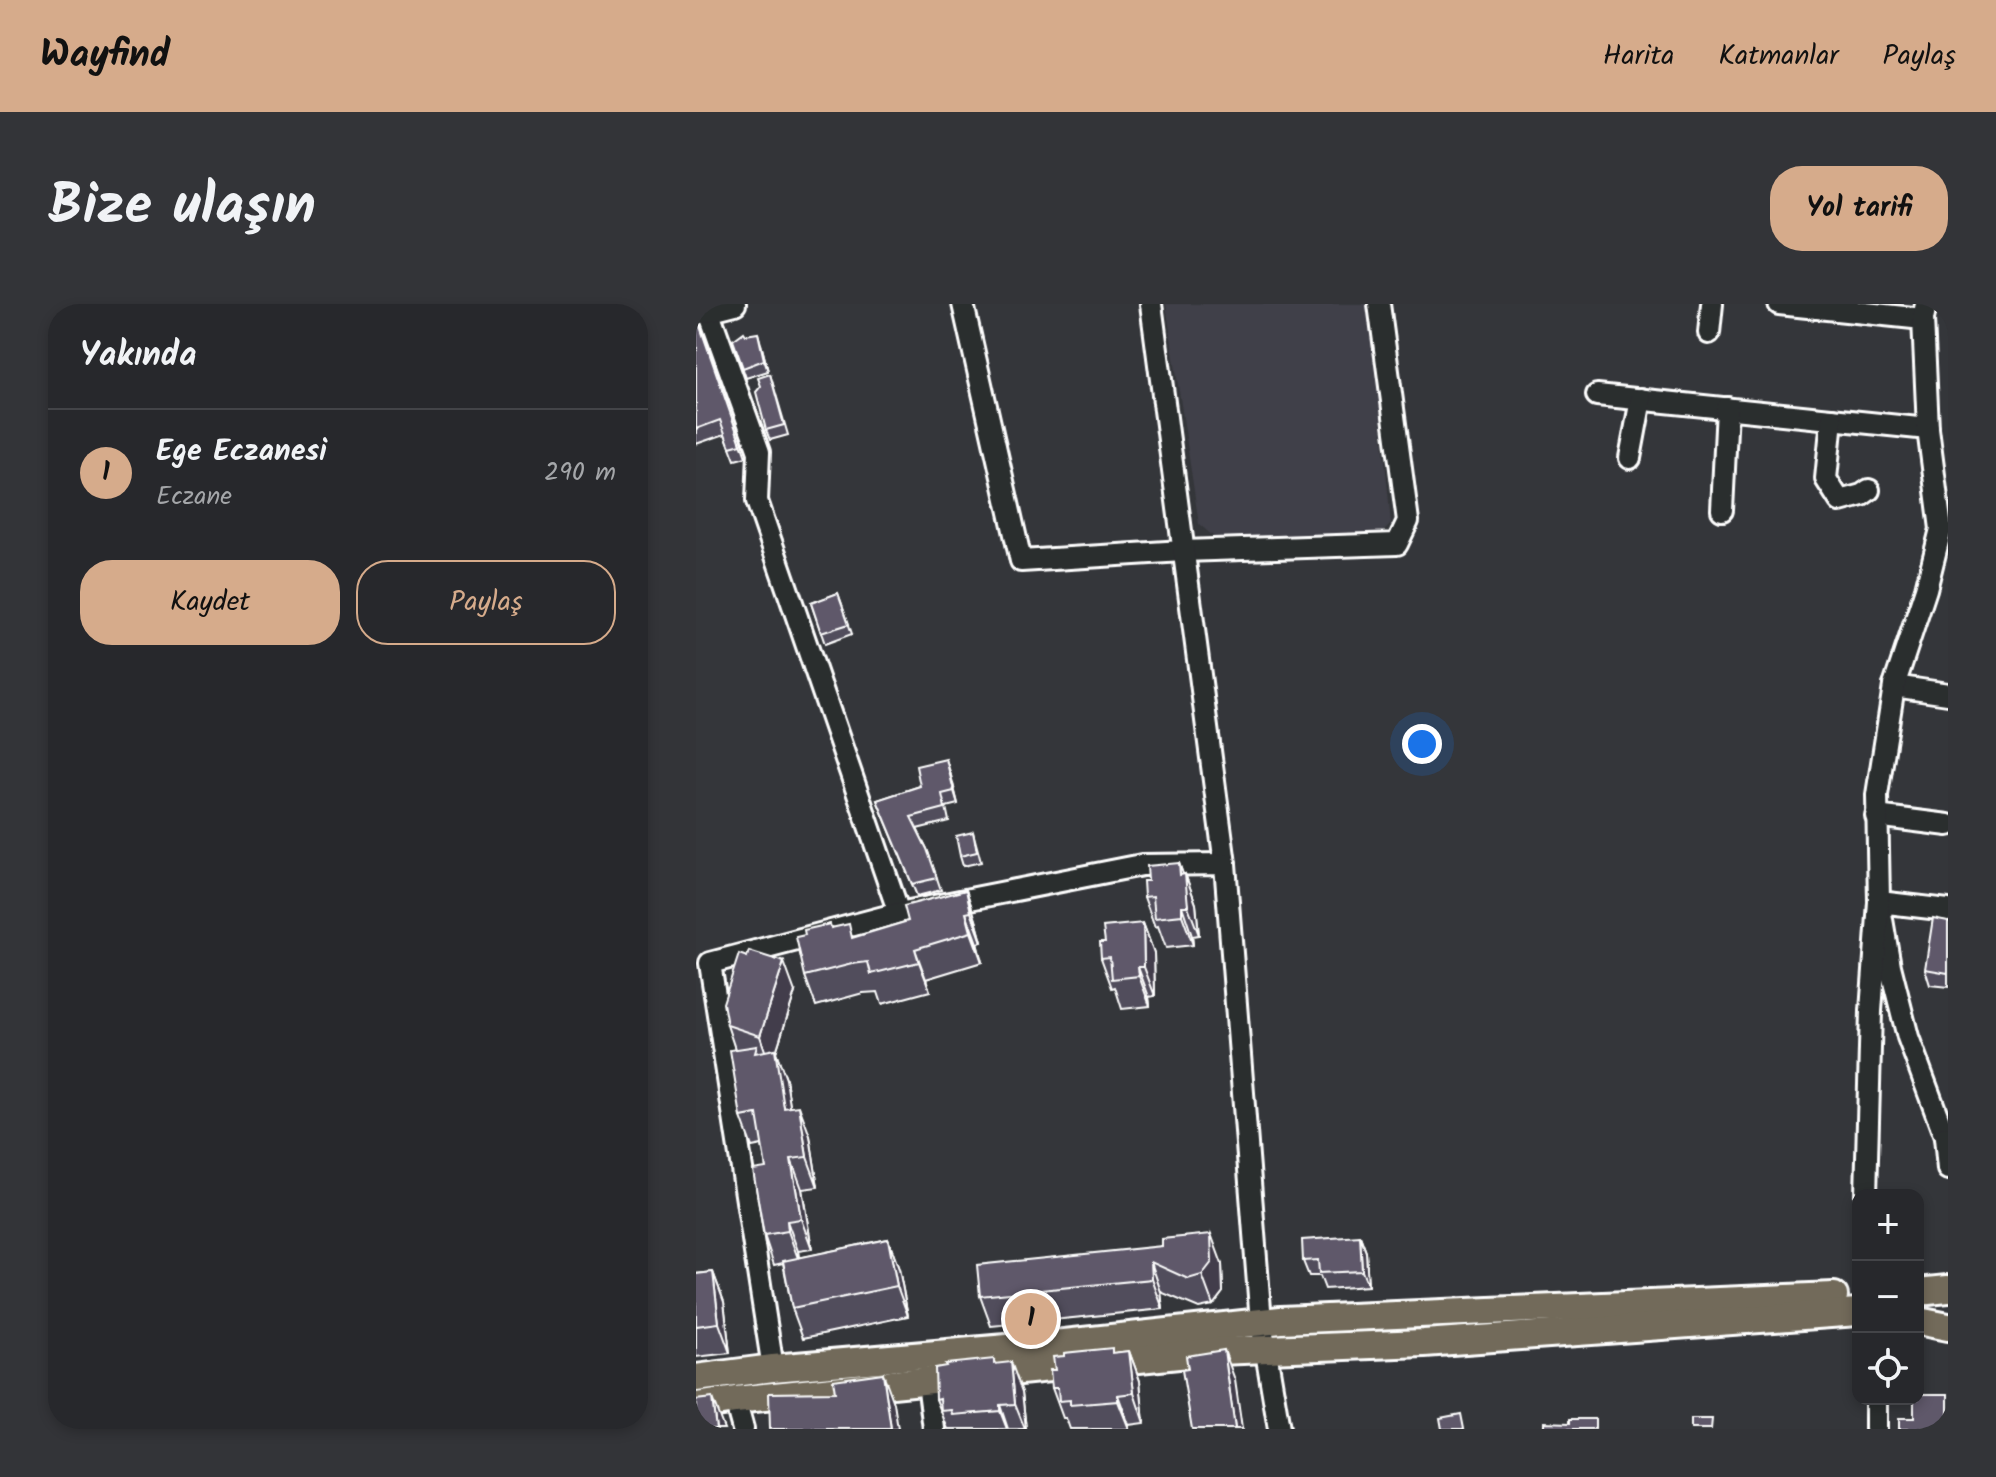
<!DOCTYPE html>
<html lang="tr">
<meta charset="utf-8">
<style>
:root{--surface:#27282c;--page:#333438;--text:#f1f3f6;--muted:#a4a6a9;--line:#434448;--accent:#d6ab8b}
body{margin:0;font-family:Kalam,sans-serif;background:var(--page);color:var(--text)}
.controls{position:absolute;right:24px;bottom:24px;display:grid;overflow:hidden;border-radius:16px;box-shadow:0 4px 12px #0003}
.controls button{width:72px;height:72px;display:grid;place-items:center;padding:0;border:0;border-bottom:2px solid var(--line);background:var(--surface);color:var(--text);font:40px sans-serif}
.you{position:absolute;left:726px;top:440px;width:28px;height:28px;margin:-20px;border:6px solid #fff;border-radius:50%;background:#1a73e8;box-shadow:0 0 0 12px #1a73e833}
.badge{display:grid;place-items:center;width:52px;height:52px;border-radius:50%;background:var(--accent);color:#111;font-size:26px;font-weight:700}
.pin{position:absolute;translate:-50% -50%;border:4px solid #fff;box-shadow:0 2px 8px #0006}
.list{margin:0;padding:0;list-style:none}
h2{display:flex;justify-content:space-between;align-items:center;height:104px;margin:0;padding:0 32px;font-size:34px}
h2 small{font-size:26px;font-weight:400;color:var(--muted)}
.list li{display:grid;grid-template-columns:52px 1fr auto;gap:24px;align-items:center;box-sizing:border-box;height:128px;padding:0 32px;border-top:2px solid var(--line)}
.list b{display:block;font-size:30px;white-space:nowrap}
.list p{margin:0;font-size:26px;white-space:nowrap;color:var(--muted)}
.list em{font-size:26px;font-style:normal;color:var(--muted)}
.actions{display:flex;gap:16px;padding:24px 32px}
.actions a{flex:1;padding:18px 0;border:2px solid var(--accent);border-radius:32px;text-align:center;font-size:28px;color:var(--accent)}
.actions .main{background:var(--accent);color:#111}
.icon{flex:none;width:44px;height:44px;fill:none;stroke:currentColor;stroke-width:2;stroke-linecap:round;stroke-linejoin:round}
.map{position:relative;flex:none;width:1252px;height:1125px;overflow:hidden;border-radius:32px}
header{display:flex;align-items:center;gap:48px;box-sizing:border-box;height:112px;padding:0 40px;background:var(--accent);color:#111}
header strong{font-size:38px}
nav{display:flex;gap:44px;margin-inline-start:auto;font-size:28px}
.intro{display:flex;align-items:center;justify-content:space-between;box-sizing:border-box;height:192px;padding:0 48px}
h1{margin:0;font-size:56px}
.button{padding:20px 36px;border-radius:32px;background:var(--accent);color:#111;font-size:28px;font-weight:700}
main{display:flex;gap:48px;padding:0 48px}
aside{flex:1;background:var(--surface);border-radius:32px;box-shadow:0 4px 12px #0003}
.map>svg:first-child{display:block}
.built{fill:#414049}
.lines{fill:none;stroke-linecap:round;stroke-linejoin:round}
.minor-casing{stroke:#fff;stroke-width:26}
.major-casing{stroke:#fff;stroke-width:32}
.minor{stroke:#2a2d2e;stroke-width:20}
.major{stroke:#726b5a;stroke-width:26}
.wall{fill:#514d5c;stroke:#fff;stroke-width:2}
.shaded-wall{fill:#423e4b;stroke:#fff;stroke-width:2}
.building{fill:#5e596b;stroke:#fff;stroke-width:2}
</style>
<header>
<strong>Wayfind</strong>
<nav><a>Harita</a><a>Katmanlar</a><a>Paylaş</a></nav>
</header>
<div class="intro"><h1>Bize ulaşın</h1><a class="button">Yol tarifi</a></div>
<main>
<aside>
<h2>Yakında<small></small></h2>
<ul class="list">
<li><span class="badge">1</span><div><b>Ege Eczanesi</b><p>Eczane</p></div><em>290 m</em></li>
</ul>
<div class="actions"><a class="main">Kaydet</a><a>Paylaş</a></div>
</aside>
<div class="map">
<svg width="1252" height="1125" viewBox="0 0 1252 1125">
<rect width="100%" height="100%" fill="#34363a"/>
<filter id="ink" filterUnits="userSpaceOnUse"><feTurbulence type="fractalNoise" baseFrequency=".0125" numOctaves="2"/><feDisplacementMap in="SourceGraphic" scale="16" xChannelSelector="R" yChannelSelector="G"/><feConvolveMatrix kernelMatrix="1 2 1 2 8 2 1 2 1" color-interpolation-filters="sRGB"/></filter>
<g filter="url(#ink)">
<polygon class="built" points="470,0 674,0 695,220 678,237 525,239 503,220"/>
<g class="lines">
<defs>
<g id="minor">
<polyline points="267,0 325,257 487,247 701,240 712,217 683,0"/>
<polyline points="455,0 529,560"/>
<polyline points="1083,0 1227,15"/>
<polyline points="13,8 63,148 61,197 203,609"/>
<polyline points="0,10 39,0"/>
<polyline points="1013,29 1016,0"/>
<polyline points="901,91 1232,125"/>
<polyline points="1136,115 1130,175 1144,197 1166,191 1173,186"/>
<polyline points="934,154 945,95"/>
<polyline points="1026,206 1031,104"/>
<polyline points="1198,382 1252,390"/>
<polyline points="1180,512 1252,521"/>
<polyline points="1252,606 1183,598 1194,662 1212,733 1252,841"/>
<polyline points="1249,833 1252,865"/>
<polyline points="1170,891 1175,707 1183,598 1181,491 1198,382 1230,285 1245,225 1232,125 1227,15 1230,0"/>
<polyline points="77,1064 14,659 203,609 446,561 529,560 565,1018 583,1125"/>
<polyline points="232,1078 238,1125"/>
<polyline points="39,1096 47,1125"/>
<polyline points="1180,1125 1180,1095"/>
</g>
<g id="major">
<polyline points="1222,988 1252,985"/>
<polyline points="1222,1017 1252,1023"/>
<polyline points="0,1074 77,1064 368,1039 585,1016 1138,992"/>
<polyline points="0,1102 39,1096 522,1047 728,1039 1162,1008"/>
</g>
</defs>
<use href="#minor" class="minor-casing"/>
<use href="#major" class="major-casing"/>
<use href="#minor" class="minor"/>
<use href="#major" class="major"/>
</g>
<g class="wall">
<polygon points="0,11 50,153 39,156 29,130 0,140 0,46 1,46"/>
<polygon points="50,31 65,40 72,67 50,74 37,36"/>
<polygon points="74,70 92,131 74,136 70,126"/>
<polygon points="142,289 156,330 129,340 115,299"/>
<polygon points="254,468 262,500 250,503 253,517 221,525 231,545 245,586 221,592 181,496 224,482"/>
<polygon points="277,528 285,558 267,562 264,552"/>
<polygon points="483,559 487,571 489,570 500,600 503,631 496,632 497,641 470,644 462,622 459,623 448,593 452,577"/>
<polygon points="270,586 280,616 286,638 281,639 286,658 230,675 234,687 186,700 182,688 167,689 120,702 109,672 136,623 158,633 212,617"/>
<polygon points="1252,617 1252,683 1234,681 1229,665"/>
<polygon points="447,619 458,649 459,692 453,693 454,702 426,705 419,683 416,684 405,654 409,638"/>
<polygon points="99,688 80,748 90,775 94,803 114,832 122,883 106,885 116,945 102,947 103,954 192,935 203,965 212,1012 107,1034 96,1004 87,959 78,961 68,931 70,864 66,841 56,843 45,813 39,745 31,721"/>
<polygon points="664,932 670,948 672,982 629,985 624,972 613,972 607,957"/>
<polygon points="466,942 526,960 527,988 517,1001 503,1004 465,988 467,1005 295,1022 284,992"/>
<polygon points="17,968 28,998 34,1049 0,1053 0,970"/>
<polygon points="433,1047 444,1077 448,1119 433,1121 433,1125 374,1125 370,1114 367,1114 356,1084 359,1066 417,1049"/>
<polygon points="298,1055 299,1060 326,1088 330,1125 252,1125 240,1095"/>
</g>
<g class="shaded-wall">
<polygon points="62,29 65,40 72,67 68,56"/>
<polygon points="250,455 254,468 262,500 258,487"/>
<polygon points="483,559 490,578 489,570 500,600 503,631 492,602 484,571"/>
<polygon points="270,586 280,616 286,638 275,608"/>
<polygon points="486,602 496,632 497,641 486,611"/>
<polygon points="270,609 281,639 286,658 275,628"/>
<polygon points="447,619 458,649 459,692 448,663"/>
<polygon points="219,645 230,675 234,687 223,658"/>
<polygon points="88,658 99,688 80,748 90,775 99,834 64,732"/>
<polygon points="442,663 453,693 454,702 443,672"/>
<polygon points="103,802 114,832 122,883 111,853"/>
<polygon points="95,855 106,885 116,945 105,915"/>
<polygon points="91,917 102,947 103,957 92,927"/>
<polygon points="515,930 526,960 527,988 517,1001 506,971"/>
<polygon points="664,932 670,948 672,982 666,967"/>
<polygon points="192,935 203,965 212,1012 201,982"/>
<polygon points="455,958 465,988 467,1005 456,975"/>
<polygon points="17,968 28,998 34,1049 23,1019"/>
<polygon points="528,1046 539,1076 546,1125 539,1125"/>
<polygon points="433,1047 444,1077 448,1119 438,1089"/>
<polygon points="315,1058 326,1088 330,1125 329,1125 319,1100"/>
<polygon points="187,1069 198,1099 202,1125 195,1125"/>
<polygon points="422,1091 433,1121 433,1125 422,1097"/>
<polygon points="16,1094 28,1125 20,1125"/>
<polygon points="304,1101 312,1125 311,1125 304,1107"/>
</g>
<g class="building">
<polygon points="0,11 45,140 34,143 24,116 0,125 0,46 1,46"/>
<polygon points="48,28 50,31 62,29 68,56 47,64 37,36"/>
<polygon points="74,70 88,121 70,126 60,88 65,82 62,74"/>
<polygon points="142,289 153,320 125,329 115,299"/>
<polygon points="250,455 258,487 246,490 249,504 215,513 231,545 241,574 216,580 181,496 224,482 220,462"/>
<polygon points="277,528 281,548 264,552 260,532"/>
<polygon points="483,559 484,571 489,570 492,602 486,602 486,611 459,614 457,592 448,593 447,577 452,577 451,562"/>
<polygon points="270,586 275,608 270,609 275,628 219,645 223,658 175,670 172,658 156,660 109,672 100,633 109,631 108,626 134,620 135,624 153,620 156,634 212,617 208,602"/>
<polygon points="1237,614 1252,617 1252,669 1229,665"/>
<polygon points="447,619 448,663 442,663 443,672 416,675 414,653 405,654 404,638 409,638 407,623"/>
<polygon points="53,647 88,658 64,732 31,721 27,699 43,650 51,653"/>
<polygon points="61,742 59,749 79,745 88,804 103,802 111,853 95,855 105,915 91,917 92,927 68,931 57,866 70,864 61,810 45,813 34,746"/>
<polygon points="515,930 516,958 506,971 492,975 455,958 456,975 284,992 281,961 466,942 466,935"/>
<polygon points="664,932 666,967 623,969 622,956 607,957 606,936"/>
<polygon points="192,935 201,982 96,1004 87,957"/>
<polygon points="17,968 23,1019 0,1022 0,970"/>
<polygon points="416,1044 416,1049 433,1047 438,1089 422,1091 422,1097 374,1101 374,1096 363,1097 362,1084 356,1084 354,1066 359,1066 357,1053 368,1052 368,1049"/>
<polygon points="528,1046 539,1125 496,1125 486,1066 492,1065 490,1052"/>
<polygon points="298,1055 298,1060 315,1058 319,1100 304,1101 304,1107 257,1111 256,1106 245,1107 244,1094 240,1095 239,1064 250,1062 249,1060"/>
<polygon points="187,1069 195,1125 74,1125 73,1089 139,1088 137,1076"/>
<polygon points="1222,1090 1252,1090 1252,1125 1225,1124 1225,1125 1203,1125 1203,1114 1218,1114 1218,1095 1222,1095"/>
<polygon points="16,1094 20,1125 0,1125 0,1096"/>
<polygon points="765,1110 768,1125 746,1125 744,1114"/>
<polygon points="874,1115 899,1115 899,1125 848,1125 848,1118 874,1119"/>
<polygon points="995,1115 1016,1115 1015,1125 995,1125"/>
</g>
</g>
</svg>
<div class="controls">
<button>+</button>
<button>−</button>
<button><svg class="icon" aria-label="locate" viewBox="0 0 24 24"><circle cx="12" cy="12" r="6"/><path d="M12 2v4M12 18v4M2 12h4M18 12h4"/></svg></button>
</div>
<div class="you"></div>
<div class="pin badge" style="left:335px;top:1015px">1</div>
</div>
</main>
